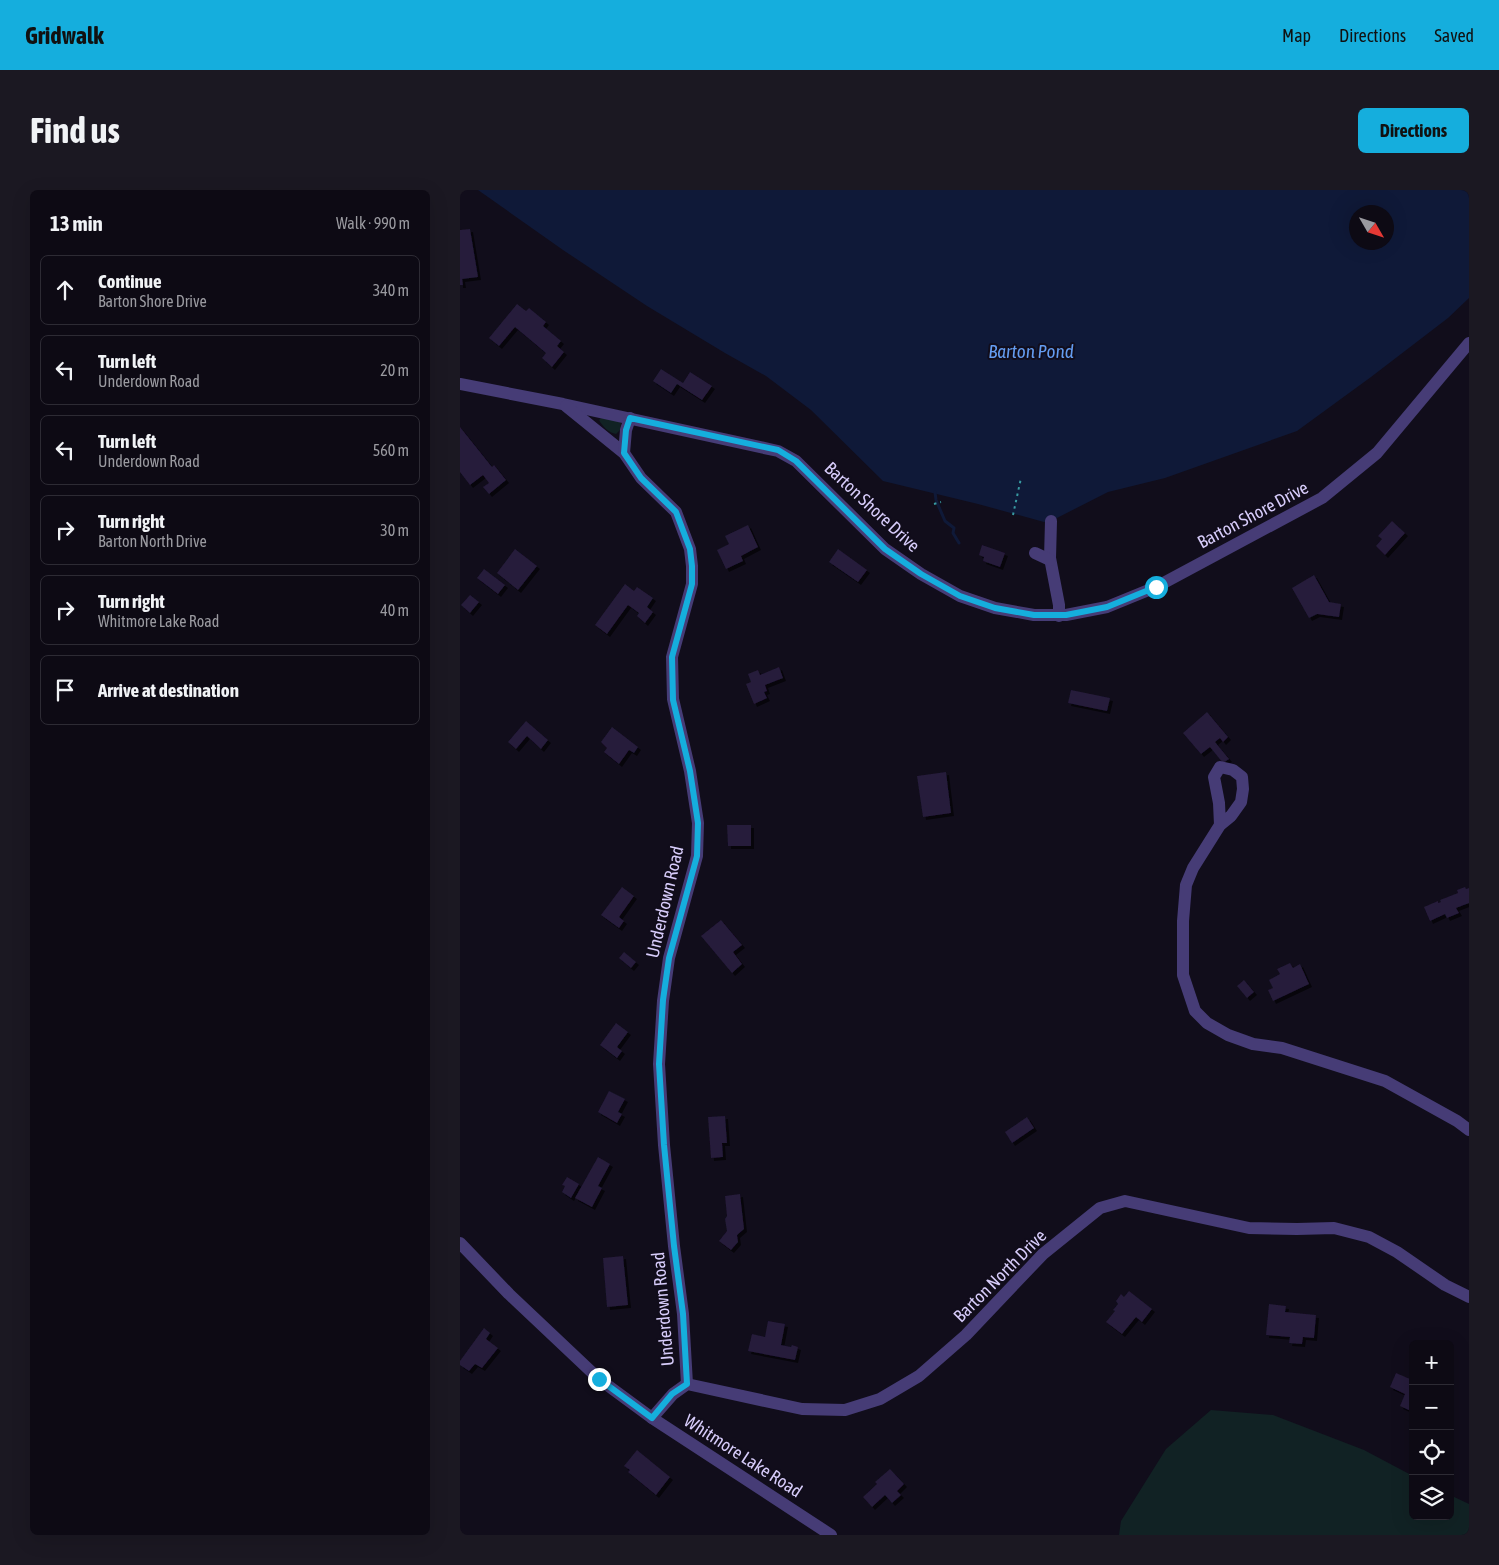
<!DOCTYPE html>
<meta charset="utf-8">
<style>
:root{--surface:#0d0a14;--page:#1b1822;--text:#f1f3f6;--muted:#9a9aa0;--line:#2d2b34;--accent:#15aedd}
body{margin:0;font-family:"Asap Condensed",sans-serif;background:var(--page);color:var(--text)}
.controls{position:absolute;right:15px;bottom:15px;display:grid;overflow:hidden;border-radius:8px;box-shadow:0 5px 20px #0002}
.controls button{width:45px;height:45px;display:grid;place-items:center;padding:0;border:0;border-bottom:1px solid var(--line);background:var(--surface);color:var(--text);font:25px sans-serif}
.compass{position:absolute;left:889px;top:15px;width:45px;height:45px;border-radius:50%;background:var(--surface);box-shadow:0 5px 20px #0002;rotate:129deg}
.stop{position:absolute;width:15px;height:15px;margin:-11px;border:4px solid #15aedd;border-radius:50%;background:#fff}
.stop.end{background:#15aedd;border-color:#fff;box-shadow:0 1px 5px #0008}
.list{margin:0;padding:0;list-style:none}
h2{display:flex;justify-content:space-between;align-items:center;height:65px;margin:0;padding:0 20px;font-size:21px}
h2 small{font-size:16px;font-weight:400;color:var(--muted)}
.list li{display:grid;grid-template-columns:32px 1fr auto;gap:15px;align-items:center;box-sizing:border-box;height:70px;margin:0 10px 10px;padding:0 10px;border:1px solid var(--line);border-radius:8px}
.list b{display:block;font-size:19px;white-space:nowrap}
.list p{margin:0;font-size:16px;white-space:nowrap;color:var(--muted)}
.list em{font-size:16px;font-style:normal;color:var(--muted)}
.icon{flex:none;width:28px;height:28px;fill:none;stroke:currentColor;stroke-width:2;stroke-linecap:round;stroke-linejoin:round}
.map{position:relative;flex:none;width:1009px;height:1345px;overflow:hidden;border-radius:8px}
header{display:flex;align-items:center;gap:30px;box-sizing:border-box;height:70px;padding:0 25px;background:var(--accent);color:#111}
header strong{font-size:24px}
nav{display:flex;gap:28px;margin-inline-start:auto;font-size:18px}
.intro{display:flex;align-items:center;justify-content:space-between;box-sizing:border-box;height:120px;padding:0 30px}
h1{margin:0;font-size:35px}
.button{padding:12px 22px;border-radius:8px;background:var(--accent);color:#111;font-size:18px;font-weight:700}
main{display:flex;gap:30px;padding:0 30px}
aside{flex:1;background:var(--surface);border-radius:8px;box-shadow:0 5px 20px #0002}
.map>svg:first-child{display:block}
.green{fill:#112224}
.water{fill:#0f1938;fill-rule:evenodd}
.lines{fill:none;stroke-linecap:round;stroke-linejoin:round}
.stream{stroke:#0f1938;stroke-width:3}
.building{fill:#251b3a;filter:url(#shadow)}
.path{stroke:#389aa2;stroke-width:2;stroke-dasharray:2.5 4;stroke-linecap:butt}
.minor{stroke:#463c76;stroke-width:12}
.route{stroke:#15aedd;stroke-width:6}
.labels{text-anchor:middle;stroke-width:4;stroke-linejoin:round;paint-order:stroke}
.street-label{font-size:18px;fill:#d7ccfa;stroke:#110d1b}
.water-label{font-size:19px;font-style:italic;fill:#649cf0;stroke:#110d1b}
</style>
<header>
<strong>Gridwalk</strong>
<nav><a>Map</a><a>Directions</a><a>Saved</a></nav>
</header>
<div class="intro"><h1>Find us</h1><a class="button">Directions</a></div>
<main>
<aside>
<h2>13 min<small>Walk · 990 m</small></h2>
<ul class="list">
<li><svg class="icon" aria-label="ahead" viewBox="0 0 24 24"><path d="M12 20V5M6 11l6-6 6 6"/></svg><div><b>Continue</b><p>Barton Shore Drive</p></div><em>340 m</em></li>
<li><svg class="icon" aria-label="left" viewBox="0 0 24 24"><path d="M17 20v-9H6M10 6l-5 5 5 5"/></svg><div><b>Turn left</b><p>Underdown Road</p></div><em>20 m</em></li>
<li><svg class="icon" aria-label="left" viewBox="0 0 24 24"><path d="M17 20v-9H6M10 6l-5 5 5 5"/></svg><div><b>Turn left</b><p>Underdown Road</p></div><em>560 m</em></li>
<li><svg class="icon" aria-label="right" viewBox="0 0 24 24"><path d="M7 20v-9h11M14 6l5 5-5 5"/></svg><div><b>Turn right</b><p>Barton North Drive</p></div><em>30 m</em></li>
<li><svg class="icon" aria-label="right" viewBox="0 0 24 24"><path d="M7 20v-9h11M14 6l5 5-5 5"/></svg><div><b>Turn right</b><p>Whitmore Lake Road</p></div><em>40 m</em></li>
<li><svg class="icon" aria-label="arrive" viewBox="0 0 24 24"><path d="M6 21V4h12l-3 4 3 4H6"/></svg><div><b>Arrive at destination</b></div></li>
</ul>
</aside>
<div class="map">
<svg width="1009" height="1345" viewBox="0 0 1009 1345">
<defs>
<filter id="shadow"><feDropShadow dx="3" dy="3" stdDeviation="0" flood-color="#0009"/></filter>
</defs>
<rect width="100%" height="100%" fill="#110d1b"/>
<g class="green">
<path d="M141,228L157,230L161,233L160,240L156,244C149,243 142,236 139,230Z"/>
<polygon points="751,1220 813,1225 904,1260 953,1286 953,1326 990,1326 990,1305 1009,1314 1009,1345 659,1345 661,1331 706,1259"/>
</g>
<path class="water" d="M18,0H1009V108L988,128L911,187L837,241L705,288L648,302L591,331L584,332L518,314L423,291L351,220L306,186L265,163L187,116L103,60ZM896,22H926V52H896Z"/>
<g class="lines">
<polyline class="stream" points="475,302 476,310 485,331 494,338 493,343 499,353"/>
</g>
<g class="building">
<polygon points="10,39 18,87 2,89 3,95 0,95 0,40"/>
<polygon points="57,114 66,121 69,118 86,132 83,136 101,151 97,156 104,162 92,177 82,168 86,163 55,137 39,156 29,148"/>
<polygon points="201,179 223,193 230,182 252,196 242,210 217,194 211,203 193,191"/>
<polygon points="0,237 32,277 34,275 46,290 29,304 23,297 29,293 23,285 10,295 0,282"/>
<polygon points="932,331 945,343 925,365 916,356 922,349 918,346"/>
<polygon points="288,335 298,357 281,366 283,371 266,379 257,360 269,354 265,346"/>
<polygon points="522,355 545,363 540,377 523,371 524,367 519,365"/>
<polygon points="55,359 77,376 58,400 37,383"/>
<polygon points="378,359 407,380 398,392 369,372"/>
<polygon points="24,379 45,395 38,404 17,388"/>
<polygon points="854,385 869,412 881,414 879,427 857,424 849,428 832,398"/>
<polygon points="165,394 174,401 177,397 193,408 187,417 193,422 185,433 177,426 179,423 168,415 147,444 135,435"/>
<polygon points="10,405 19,412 10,423 1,415"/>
<polygon points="319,477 323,488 305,495 307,501 304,502 307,508 294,514 286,494 291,492 288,484 298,480 300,485"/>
<polygon points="611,500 650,508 647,521 608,513"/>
<polygon points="747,522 768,547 763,552 760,548 755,552 769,569 763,573 750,557 741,564 723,543"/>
<polygon points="66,531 88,550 81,559 67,546 56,559 48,552"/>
<polygon points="152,537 178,557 174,563 169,560 159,574 144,562 147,558 141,552"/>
<polygon points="486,582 491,623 463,627 457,586"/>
<polygon points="267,635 291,635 291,656 268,656"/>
<polygon points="162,697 174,706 159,727 164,731 159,738 141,725"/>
<polygon points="1005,697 1006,699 1009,698 1009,713 996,718 999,723 987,728 985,724 970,731 964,717 978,711 978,713 981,712 980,710 998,703 997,700"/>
<polygon points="261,730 282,755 273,762 282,774 272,783 241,746"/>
<polygon points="164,762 176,772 171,778 159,768"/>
<polygon points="830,773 833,778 840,774 849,794 813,811 808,800 813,798 809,790 820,784 817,779"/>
<polygon points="784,790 794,802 787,808 777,796"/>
<polygon points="156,833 168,842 157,857 162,861 157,868 140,855"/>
<polygon points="149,901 165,909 158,922 162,924 157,933 138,922"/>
<polygon points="265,926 267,953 262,953 263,967 251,968 248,927"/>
<polygon points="567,927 574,938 552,953 545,942"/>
<polygon points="138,967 150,974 138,996 142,998 132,1017 115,1008"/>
<polygon points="107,987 119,994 111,1008 102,1002 105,996 102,995"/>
<polygon points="280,1004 284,1039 277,1045 278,1052 271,1060 259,1051 267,1041 265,1029 267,1026 265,1006"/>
<polygon points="163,1066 168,1115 147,1117 143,1068"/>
<polygon points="669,1101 692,1119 682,1132 676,1127 662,1144 646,1132 655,1121 653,1120 658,1114 656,1111 661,1104 664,1107"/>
<polygon points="809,1114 826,1116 825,1122 856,1125 854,1148 843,1147 842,1154 829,1153 830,1147 806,1145"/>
<polygon points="308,1131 325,1134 321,1155 331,1157 332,1155 338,1157 335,1170 288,1161 292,1144 305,1147"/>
<polygon points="24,1138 30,1143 26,1149 38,1158 22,1178 15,1174 9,1181 0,1175 0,1171"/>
<polygon points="936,1183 950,1189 953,1184 953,1222 940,1216 945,1204 930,1197"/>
<polygon points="177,1260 210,1287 196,1305 168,1282 170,1280 164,1276"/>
<polygon points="430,1279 444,1294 437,1301 441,1305 432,1313 425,1305 412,1317 403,1307 417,1294 415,1292"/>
</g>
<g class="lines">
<g class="path">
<polyline points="474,314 481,312"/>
<polyline points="553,325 561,288"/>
</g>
<g class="minor">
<polyline points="0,194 103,214 318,261 336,271 425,359 461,384 500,406 535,418 574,425 606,425 647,417 696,397 862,308 917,263 1009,153"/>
<polyline points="106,216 164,263 181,288 216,322 230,359 232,376 232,394 212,467 213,509 230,581 238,633 237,666 209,768 203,811 199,874 204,955 214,1056 223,1124 227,1194"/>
<polyline points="164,263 166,240 170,228"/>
<polyline points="591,331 590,368 599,415 599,426"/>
<polyline points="575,363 590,370"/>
<polyline points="760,635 759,613 754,587 760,577 773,580 782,587 783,599 781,612 771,626 760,635 733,678 726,695 723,731 723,785 735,821 747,833 768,845 793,854 822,858 925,891 997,931 1009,940"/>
<polyline points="0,1053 49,1104 139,1189 192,1228 371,1345"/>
<polyline points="192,1228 213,1204 227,1194 342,1219 385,1220 420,1209 459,1186 506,1145 583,1064 640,1018 665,1011 789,1038 837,1039 874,1038 909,1047 937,1062 985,1095 1009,1107"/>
</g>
</g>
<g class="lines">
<polyline class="route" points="139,1189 192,1228 212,1204 227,1194 223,1124 214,1056 204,955 199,874 203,810 209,768 237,666 238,633 230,581 213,510 212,467 232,394 232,376 230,359 216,322 181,288 164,263 166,240 170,228 318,260 336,271 425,359 461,384 500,406 535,418 574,425 606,425 647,417 696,397"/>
</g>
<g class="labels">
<g class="street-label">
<text transform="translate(412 317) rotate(43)" y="6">Barton Shore Drive</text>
<text transform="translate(793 325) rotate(-28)" y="6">Barton Shore Drive</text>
<text transform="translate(205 712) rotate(-77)" y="6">Underdown Road</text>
<text transform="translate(540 1086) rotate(-45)" y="6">Barton North Drive</text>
<text transform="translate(203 1119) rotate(-95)" y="6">Underdown Road</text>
<text transform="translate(283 1266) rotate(33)" y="6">Whitmore Lake Road</text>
</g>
<g class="water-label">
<text x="571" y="168">Barton Pond</text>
</g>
</g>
</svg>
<div class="controls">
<button>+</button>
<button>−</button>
<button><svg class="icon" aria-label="locate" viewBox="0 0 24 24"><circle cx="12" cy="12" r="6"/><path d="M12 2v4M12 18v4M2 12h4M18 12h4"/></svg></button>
<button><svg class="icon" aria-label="layers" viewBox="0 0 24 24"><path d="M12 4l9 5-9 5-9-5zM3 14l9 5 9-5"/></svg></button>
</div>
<svg class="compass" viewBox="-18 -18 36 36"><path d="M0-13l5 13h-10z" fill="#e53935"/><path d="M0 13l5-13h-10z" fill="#9a9aa0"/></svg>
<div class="stop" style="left:696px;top:397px"></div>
<div class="stop end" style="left:139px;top:1189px"></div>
</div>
</main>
